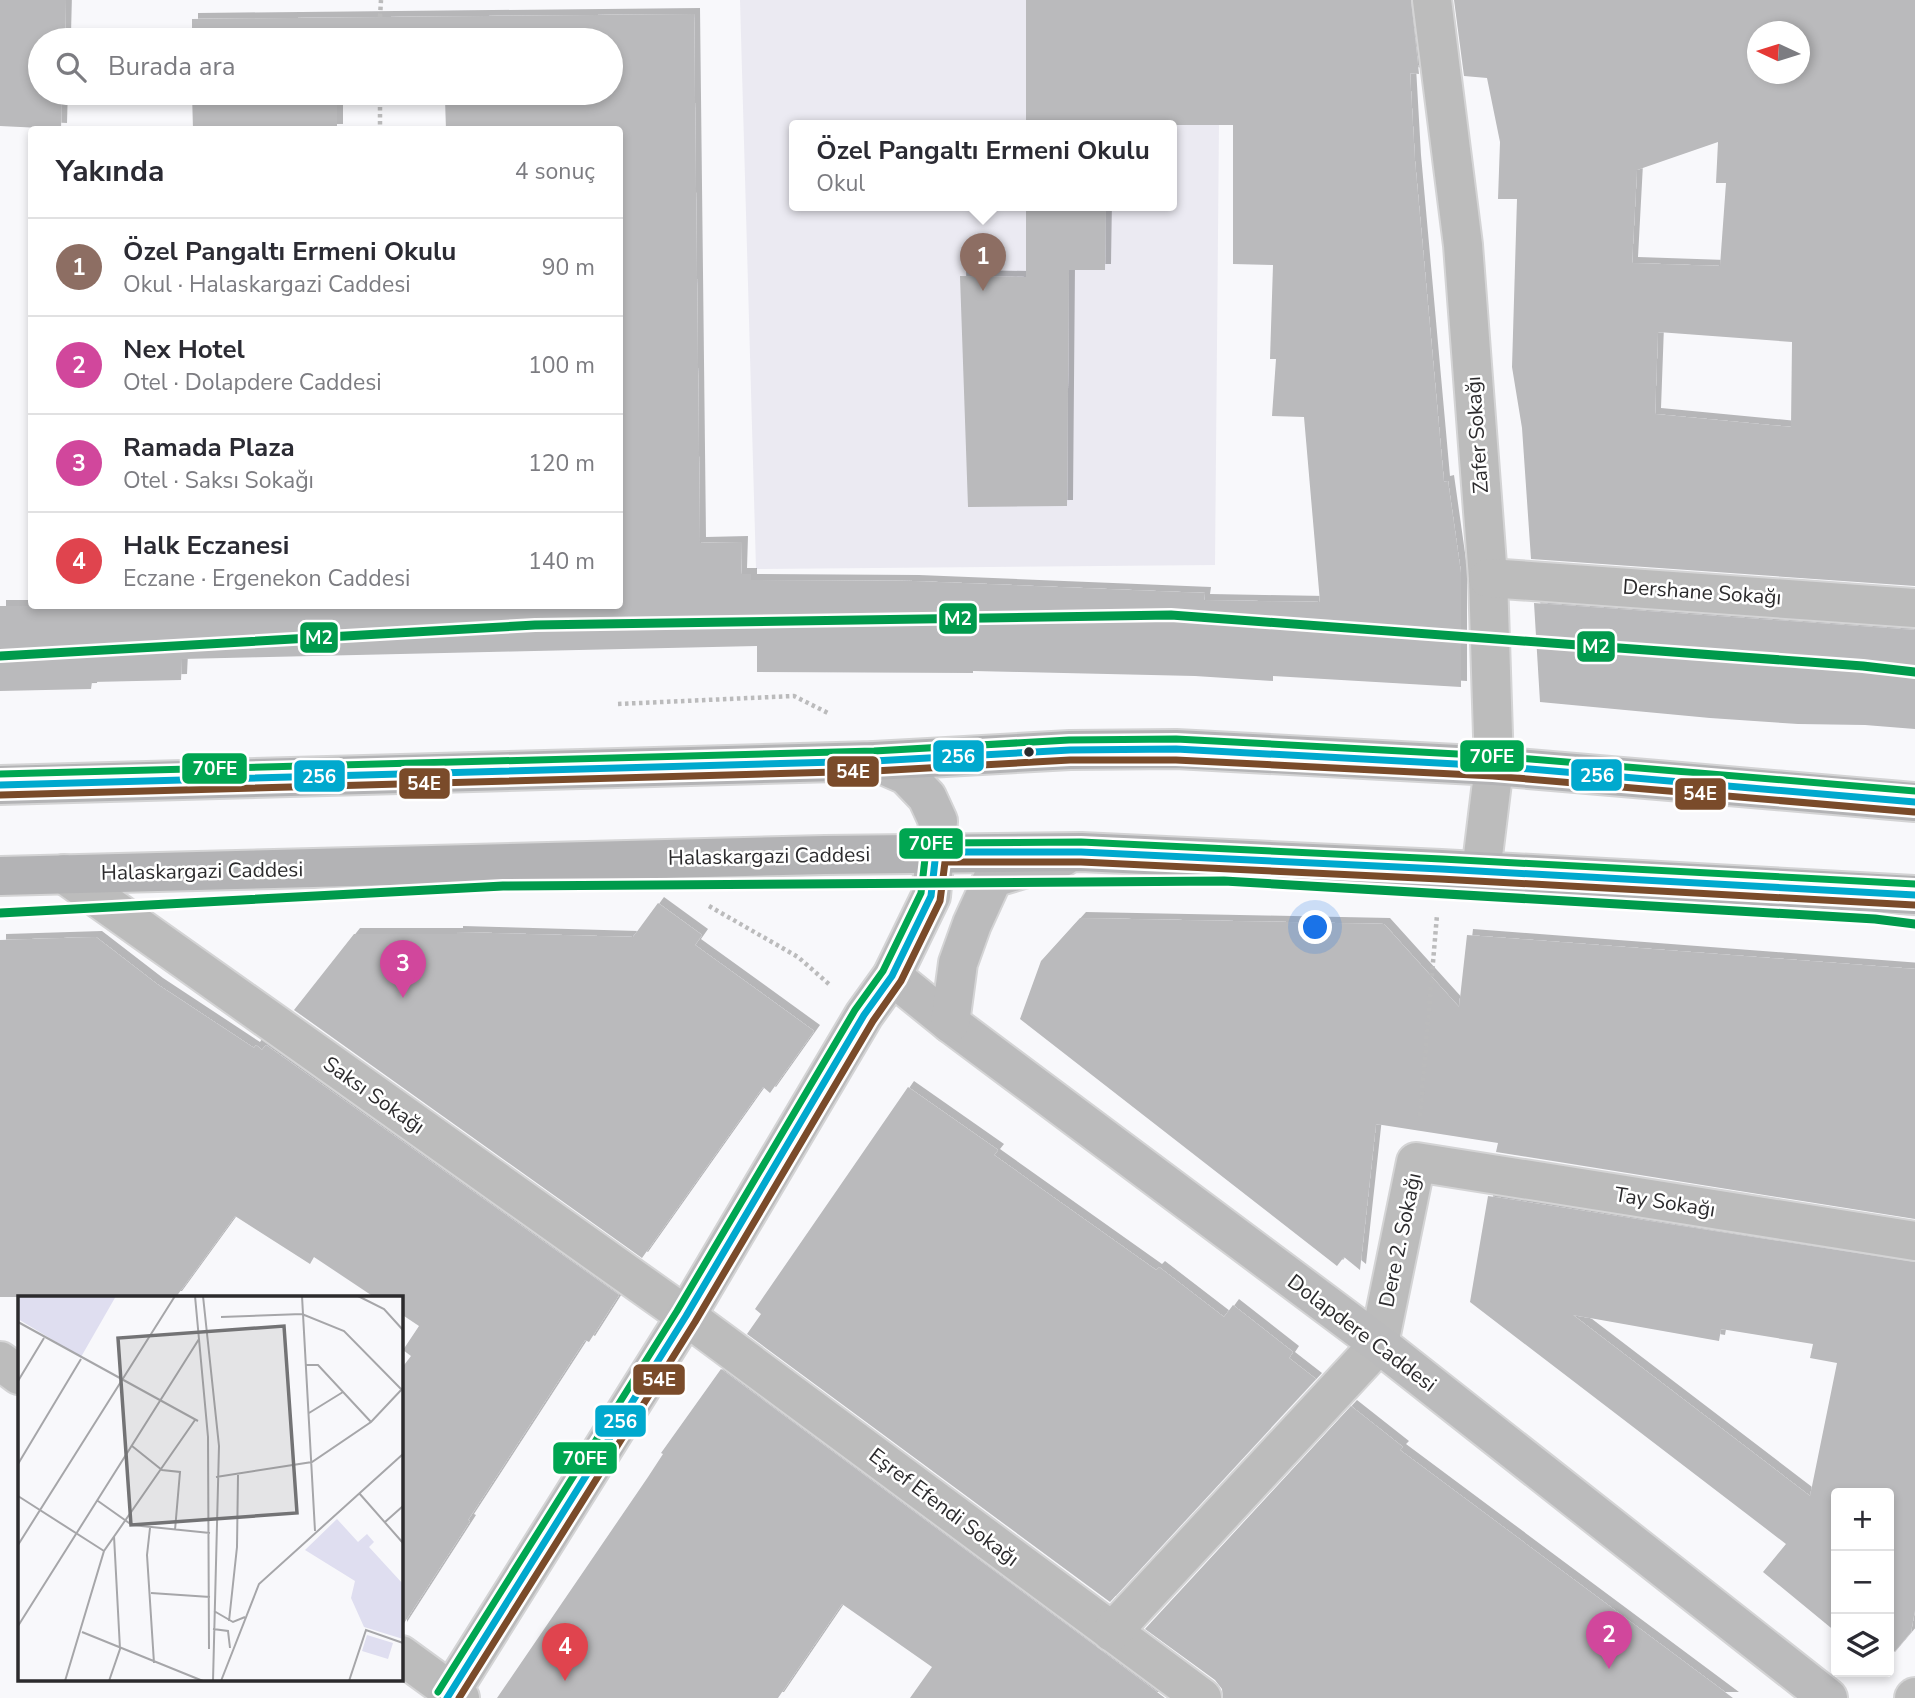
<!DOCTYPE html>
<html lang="tr">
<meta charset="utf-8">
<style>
:root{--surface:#fff;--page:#f7f7f7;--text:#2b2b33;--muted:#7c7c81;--line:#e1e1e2;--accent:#1a73e8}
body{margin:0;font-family:"Nunito Sans",sans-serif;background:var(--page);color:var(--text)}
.controls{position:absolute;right:21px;bottom:21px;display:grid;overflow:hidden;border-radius:7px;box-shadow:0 4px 10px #0003}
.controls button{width:63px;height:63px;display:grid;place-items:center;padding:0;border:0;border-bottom:2px solid var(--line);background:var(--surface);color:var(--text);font:35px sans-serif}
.compass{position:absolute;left:1747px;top:21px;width:63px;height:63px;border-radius:50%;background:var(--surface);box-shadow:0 4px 10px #0003;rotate:274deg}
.you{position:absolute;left:1316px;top:928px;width:24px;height:24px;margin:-18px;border:5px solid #fff;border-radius:50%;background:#1a73e8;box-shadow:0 0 0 10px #1a73e833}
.badge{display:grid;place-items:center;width:46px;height:46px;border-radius:50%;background:var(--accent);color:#fff;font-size:23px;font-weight:700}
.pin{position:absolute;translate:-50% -58px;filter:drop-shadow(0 2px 4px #0008)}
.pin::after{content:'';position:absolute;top:37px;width:24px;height:21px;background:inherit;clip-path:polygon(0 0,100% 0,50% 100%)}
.popup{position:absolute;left:789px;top:120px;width:388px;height:91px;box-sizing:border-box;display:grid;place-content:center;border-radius:7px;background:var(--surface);filter:drop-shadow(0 2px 5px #0005);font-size:23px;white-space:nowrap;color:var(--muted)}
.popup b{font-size:26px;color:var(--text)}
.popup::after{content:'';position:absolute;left:50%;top:100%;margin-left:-14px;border:14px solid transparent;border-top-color:var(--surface)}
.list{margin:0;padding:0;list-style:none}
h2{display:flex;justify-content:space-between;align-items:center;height:91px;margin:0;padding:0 28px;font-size:30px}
h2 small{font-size:23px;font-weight:400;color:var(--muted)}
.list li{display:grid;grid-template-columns:46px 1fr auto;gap:21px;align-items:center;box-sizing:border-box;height:98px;padding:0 28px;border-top:2px solid var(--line)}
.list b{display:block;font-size:26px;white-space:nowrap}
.list p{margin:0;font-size:23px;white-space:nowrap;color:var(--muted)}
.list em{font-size:23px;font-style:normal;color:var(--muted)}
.icon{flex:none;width:38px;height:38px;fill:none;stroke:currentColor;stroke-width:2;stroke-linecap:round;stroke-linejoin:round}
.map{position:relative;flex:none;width:1915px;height:1698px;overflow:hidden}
.search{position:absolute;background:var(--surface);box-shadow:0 4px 10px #0003;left:28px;top:28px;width:595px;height:77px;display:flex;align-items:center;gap:18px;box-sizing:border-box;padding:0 24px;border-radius:38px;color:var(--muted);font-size:26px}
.panel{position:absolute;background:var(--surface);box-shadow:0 4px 10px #0003;left:28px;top:126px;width:595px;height:483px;border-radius:7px}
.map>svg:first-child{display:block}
.built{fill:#ebeaf2;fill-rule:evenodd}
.building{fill:#bababc;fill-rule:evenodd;filter:url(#shadow)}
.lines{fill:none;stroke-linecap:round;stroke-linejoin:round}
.street-casing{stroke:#d4d4d5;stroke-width:42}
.secondary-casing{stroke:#d4d4d5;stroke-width:42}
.primary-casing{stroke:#d4d4d5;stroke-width:42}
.path{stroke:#bbbbbc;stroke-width:4.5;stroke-dasharray:3.5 3.5;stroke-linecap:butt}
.street{stroke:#bcbcbc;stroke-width:38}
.secondary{stroke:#bbbbbc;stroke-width:38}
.primary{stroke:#b3b3b5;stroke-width:38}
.bus-1-casing{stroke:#fff;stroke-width:12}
.bus-2-casing{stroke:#fff;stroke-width:12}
.bus-3-casing{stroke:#fff;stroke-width:12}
.bus-1{stroke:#00a9ce;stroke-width:7}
.bus-2{stroke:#7a4b2a;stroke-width:7}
.bus-3{stroke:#00a651;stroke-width:7}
.metro-1-casing{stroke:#fff;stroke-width:14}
.metro-1{stroke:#009a4c;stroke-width:9}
.bus-dot{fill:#2c2b2d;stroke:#fff;stroke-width:2.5}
.labels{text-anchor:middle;stroke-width:5;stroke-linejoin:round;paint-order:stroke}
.street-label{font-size:21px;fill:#2c2b2d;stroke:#fff}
.inset-road{fill:none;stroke:#a6a6a9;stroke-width:2}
.view{fill:#737375;fill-opacity:0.15;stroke:#737375;stroke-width:3.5}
.inset-edge{fill:none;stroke:#2c2b2d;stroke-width:3.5}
.line-badge{stroke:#fff;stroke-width:2.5}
.badge-label{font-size:19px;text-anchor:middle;font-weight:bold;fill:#fff}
</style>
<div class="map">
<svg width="1915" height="1698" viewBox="0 0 1915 1698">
<defs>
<filter id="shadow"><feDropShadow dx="6" dy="-6" stdDeviation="0" flood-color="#0004"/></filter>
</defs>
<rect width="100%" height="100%" fill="#f8f8fb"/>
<path class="built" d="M740,0H1259L1220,15L1215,565L756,569ZM794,125H1172V205H794Z"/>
<g class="building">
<polygon points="0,0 66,0 65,40 40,40 40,93 62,93 61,129 0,126"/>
<polygon points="1026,0 1411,0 1419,74 1410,73 1415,161 1444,482 1448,481 1461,573 1461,687 1273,676 1273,681 1195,676 973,671 973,673 757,672 757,646 182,659 181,680 92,682 91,689 0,691 0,606 620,606 620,130 446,130 445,99 337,100 337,130 193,130 192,93 611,93 611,40 192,40 192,19 694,14 700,543 742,542 741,574 751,574 751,580 913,581 1205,593 1204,600 1320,602 1304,417 1272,416 1276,359 1270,359 1273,265 1233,264 1233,125 1026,125"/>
<path d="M1454,0H1915V586L1531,559L1522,428L1512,367L1517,199H1498L1500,142L1487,78L1464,76ZM1758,32H1800V74H1758ZM1718,142L1716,183H1726L1720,266L1632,263L1637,170ZM1658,332L1792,342L1791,427L1655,414Z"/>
<polygon points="1026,205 1106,205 1105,270 1069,270 1067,506 968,507 960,276 1026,277"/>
<polygon points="1534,603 1915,630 1915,729 1865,725 1798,724 1710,718 1540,702"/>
<polygon points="658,903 702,935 695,945 814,1031 770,1093 763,1087 642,1258 294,1010 354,934 457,934 457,932 633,937"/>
<polygon points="1080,918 1384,924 1459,1007 1467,935 1915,969 1915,1219 1496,1152 1498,1143 1376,1124 1360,1270 1344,1257 1337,1266 1020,1019 1041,961"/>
<polygon points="96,937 157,984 254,1048 256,1045 262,1050 266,1045 619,1295 589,1342 585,1340 468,1520 470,1521 401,1628 401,1369 411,1356 403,1350 419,1326 401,1314 401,1297 374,1297 314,1257 310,1264 235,1216 176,1297 0,1297 0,940"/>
<polygon points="908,1087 998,1150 994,1155 1156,1270 1159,1267 1224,1317 1233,1305 1293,1352 1289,1358 1316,1379 1110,1602 747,1334 761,1314 755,1309"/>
<path d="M1488,1196L1915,1262V1610L1911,1632L1889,1658V1493H1836V1632L1763,1572L1786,1544L1470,1302ZM1573,1315L1719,1341L1721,1329L1813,1344L1810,1358L1837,1363L1810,1496Z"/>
<polygon points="721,1369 1098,1648 1165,1698 910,1698 932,1667 842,1604 778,1698 497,1698 648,1477 663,1454 661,1453"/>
<polygon points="1351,1406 1403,1447 1400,1450 1733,1698 1223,1698 1222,1689 1215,1680 1145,1629"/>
</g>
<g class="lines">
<defs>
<g id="street">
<polyline points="1432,0 1463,245 1488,578 1494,766 1481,872"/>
<polyline points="1488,578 1915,608"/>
<polyline points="64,874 686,1316 1202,1698"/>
<polyline points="0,1361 19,1375"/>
<polyline points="1112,1632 1379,1344 1416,1162 1915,1241"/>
<polyline points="401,1655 460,1698"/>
<polyline points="1914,1698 1915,1697"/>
</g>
<g id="secondary">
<polyline points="892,976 950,1023 1379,1344 1828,1698"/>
<polyline points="950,1023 958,963 972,924 993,878 1063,857"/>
<polyline points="447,1698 686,1316 864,1015 892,976 931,896 938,821 927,797 906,775 874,761"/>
</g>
<g id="primary">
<polyline points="0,785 874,761 1070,750 1176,749 1494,766 1915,802"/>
<polyline points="0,876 825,855 1081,852 1441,869 1915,895"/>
</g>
</defs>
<use href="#street" class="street-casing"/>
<use href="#secondary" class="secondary-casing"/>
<use href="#primary" class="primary-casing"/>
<g class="path">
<polyline points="380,17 381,0"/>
<polyline points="380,100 380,130"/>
<polyline points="618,704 794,696 830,714"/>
<polyline points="709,906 798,957 830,985"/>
<polyline points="1420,1116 1437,915"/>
</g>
<use href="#street" class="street"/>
<use href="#secondary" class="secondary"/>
<use href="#primary" class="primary"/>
<defs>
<g id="bus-1">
<polyline points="0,785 874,761 1070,750 1176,749 1494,766 1915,802"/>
<polyline points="447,1698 686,1316 864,1015 892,976 931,896 936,852 1081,852 1441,869 1915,895"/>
</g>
<g id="bus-2">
<polyline points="0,795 874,771 1070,760 1176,760 1493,776 1914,812"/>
<polyline points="459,1698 695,1322 873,1021 901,981 940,901 945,862 1081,862 1440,879 1914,905"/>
</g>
<g id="bus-3">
<polyline points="0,774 874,751 1069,740 1176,739 1495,756 1915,791"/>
<polyline points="438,1692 677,1311 855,1010 883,971 921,893 926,850 931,843 1081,842 1442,859 1915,884"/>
</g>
</defs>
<use href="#bus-1" class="bus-1-casing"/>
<use href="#bus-2" class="bus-2-casing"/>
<use href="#bus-3" class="bus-3-casing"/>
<use href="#bus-1" class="bus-1"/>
<use href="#bus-2" class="bus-2"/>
<use href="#bus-3" class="bus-3"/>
<defs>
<g id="metro-1">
<polyline points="0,656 535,625 1171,615 1863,666 1915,672"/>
<polyline points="0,913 503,886 1224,881 1875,919 1915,924"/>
</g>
</defs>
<use href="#metro-1" class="metro-1-casing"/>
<use href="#metro-1" class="metro-1"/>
</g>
<circle class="bus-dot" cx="1029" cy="752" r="6"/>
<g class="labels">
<g class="street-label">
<text transform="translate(1477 435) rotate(-94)" y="7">Zafer Sokağı</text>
<text transform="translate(1702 592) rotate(4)" y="7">Dershane Sokağı</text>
<text transform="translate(769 856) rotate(-1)" y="7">Halaskargazi Caddesi</text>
<text transform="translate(202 871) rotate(-1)" y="7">Halaskargazi Caddesi</text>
<text transform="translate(374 1095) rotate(35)" y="7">Saksı Sokağı</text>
<text transform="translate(1665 1202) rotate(9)" y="7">Tay Sokağı</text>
<text transform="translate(1400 1240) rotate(-78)" y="7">Dere 2. Sokağı</text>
<text transform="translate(1362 1333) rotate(37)" y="7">Dolapdere Caddesi</text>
<text transform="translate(944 1507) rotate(37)" y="7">Eşref Efendi Sokağı</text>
</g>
</g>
<g transform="translate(18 1296)">
<rect width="385" height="385" fill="#f8f8fb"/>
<path d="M0,0H98L63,61L0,23ZM319,223L340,246L349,238L356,246L351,251L385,288V343L346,331L333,302L337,285L287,254ZM349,339L375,347L370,363L344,355Z" fill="#dfdef0"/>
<path class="inset-road" d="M177,0L190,141L191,353M185,0L201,150L195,385M284,0L297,235M340,0L366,13L385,34M203,21L284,18L326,35L383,93M0,26L180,125M288,69H300L353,126M0,85L26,42M291,117L325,96M114,150L144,174L162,176L157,234M0,168L63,63M198,181L294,166L353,126L385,92M341,197L385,247M0,200L86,255M80,205L114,229L192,237M367,226L385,210M132,232L129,259L136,367M0,249L157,0M133,297L192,301M196,315L215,326L227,321M211,325L219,251L220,179M0,330L181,43M195,333L210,335L212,352M64,336L185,385M47,385L86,255L177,124M91,385L102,353L96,240M203,385L241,288L385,158M331,385L348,334L385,347"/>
<path class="view" d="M266,30L279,217L113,229L100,42Z"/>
<rect width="385" height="385" class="inset-edge"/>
</g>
<g class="line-badge">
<rect x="938" y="602" width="40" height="33" rx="7" fill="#009a4c"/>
<rect x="299" y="621" width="40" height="33" rx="7" fill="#009a4c"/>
<rect x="1576" y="630" width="40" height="33" rx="7" fill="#009a4c"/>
<rect x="1459" y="739" width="66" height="34" rx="7" fill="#00a651"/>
<rect x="932" y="739" width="53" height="34" rx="7" fill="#00a9ce"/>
<rect x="181" y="752" width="67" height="33" rx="7" fill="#00a651"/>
<rect x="826" y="755" width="54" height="33" rx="7" fill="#7a4b2a"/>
<rect x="1570" y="758" width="53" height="34" rx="7" fill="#00a9ce"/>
<rect x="293" y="759" width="53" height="34" rx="7" fill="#00a9ce"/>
<rect x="398" y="767" width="53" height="33" rx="7" fill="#7a4b2a"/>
<rect x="1674" y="777" width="53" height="34" rx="7" fill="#7a4b2a"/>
<rect x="898" y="827" width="66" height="33" rx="7" fill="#00a651"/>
<rect x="632" y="1363" width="54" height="33" rx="7" fill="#7a4b2a"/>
<rect x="594" y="1404" width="53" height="34" rx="7" fill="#00a9ce"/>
<rect x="552" y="1441" width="66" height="34" rx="7" fill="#00a651"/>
</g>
<g class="badge-label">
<text x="958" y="625">M2</text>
<text x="319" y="644">M2</text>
<text x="1596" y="653">M2</text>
<text x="1492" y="763">70FE</text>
<text x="958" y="763">256</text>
<text x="215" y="775">70FE</text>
<text x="853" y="778">54E</text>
<text x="1597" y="782">256</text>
<text x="319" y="783">256</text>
<text x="424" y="790">54E</text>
<text x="1700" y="800">54E</text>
<text x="931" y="850">70FE</text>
<text x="659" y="1386">54E</text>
<text x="620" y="1428">256</text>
<text x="585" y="1465">70FE</text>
</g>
</svg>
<div class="controls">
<button>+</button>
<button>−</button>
<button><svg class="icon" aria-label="layers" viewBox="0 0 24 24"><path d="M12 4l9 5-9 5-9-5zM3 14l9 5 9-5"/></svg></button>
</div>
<svg class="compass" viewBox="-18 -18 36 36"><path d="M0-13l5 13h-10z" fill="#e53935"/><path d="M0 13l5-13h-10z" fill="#7c7c81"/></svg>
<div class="you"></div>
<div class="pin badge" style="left:983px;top:291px;background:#8d6e63">1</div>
<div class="popup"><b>Özel Pangaltı Ermeni Okulu</b>Okul</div>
<div class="pin badge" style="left:1609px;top:1669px;background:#d1479c">2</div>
<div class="pin badge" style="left:403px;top:998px;background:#d1479c">3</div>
<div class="pin badge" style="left:565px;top:1681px;background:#e0444e">4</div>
<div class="search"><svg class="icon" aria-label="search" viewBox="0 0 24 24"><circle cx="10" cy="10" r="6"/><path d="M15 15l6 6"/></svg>Burada ara</div>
<section class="panel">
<h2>Yakında<small>4 sonuç</small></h2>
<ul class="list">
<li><span class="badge" style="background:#8d6e63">1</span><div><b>Özel Pangaltı Ermeni Okulu</b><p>Okul · Halaskargazi Caddesi</p></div><em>90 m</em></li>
<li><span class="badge" style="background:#d1479c">2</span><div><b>Nex Hotel</b><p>Otel · Dolapdere Caddesi</p></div><em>100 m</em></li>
<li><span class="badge" style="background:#d1479c">3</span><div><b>Ramada Plaza</b><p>Otel · Saksı Sokağı</p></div><em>120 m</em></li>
<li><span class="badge" style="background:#e0444e">4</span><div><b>Halk Eczanesi</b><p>Eczane · Ergenekon Caddesi</p></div><em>140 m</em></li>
</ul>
</section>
</div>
